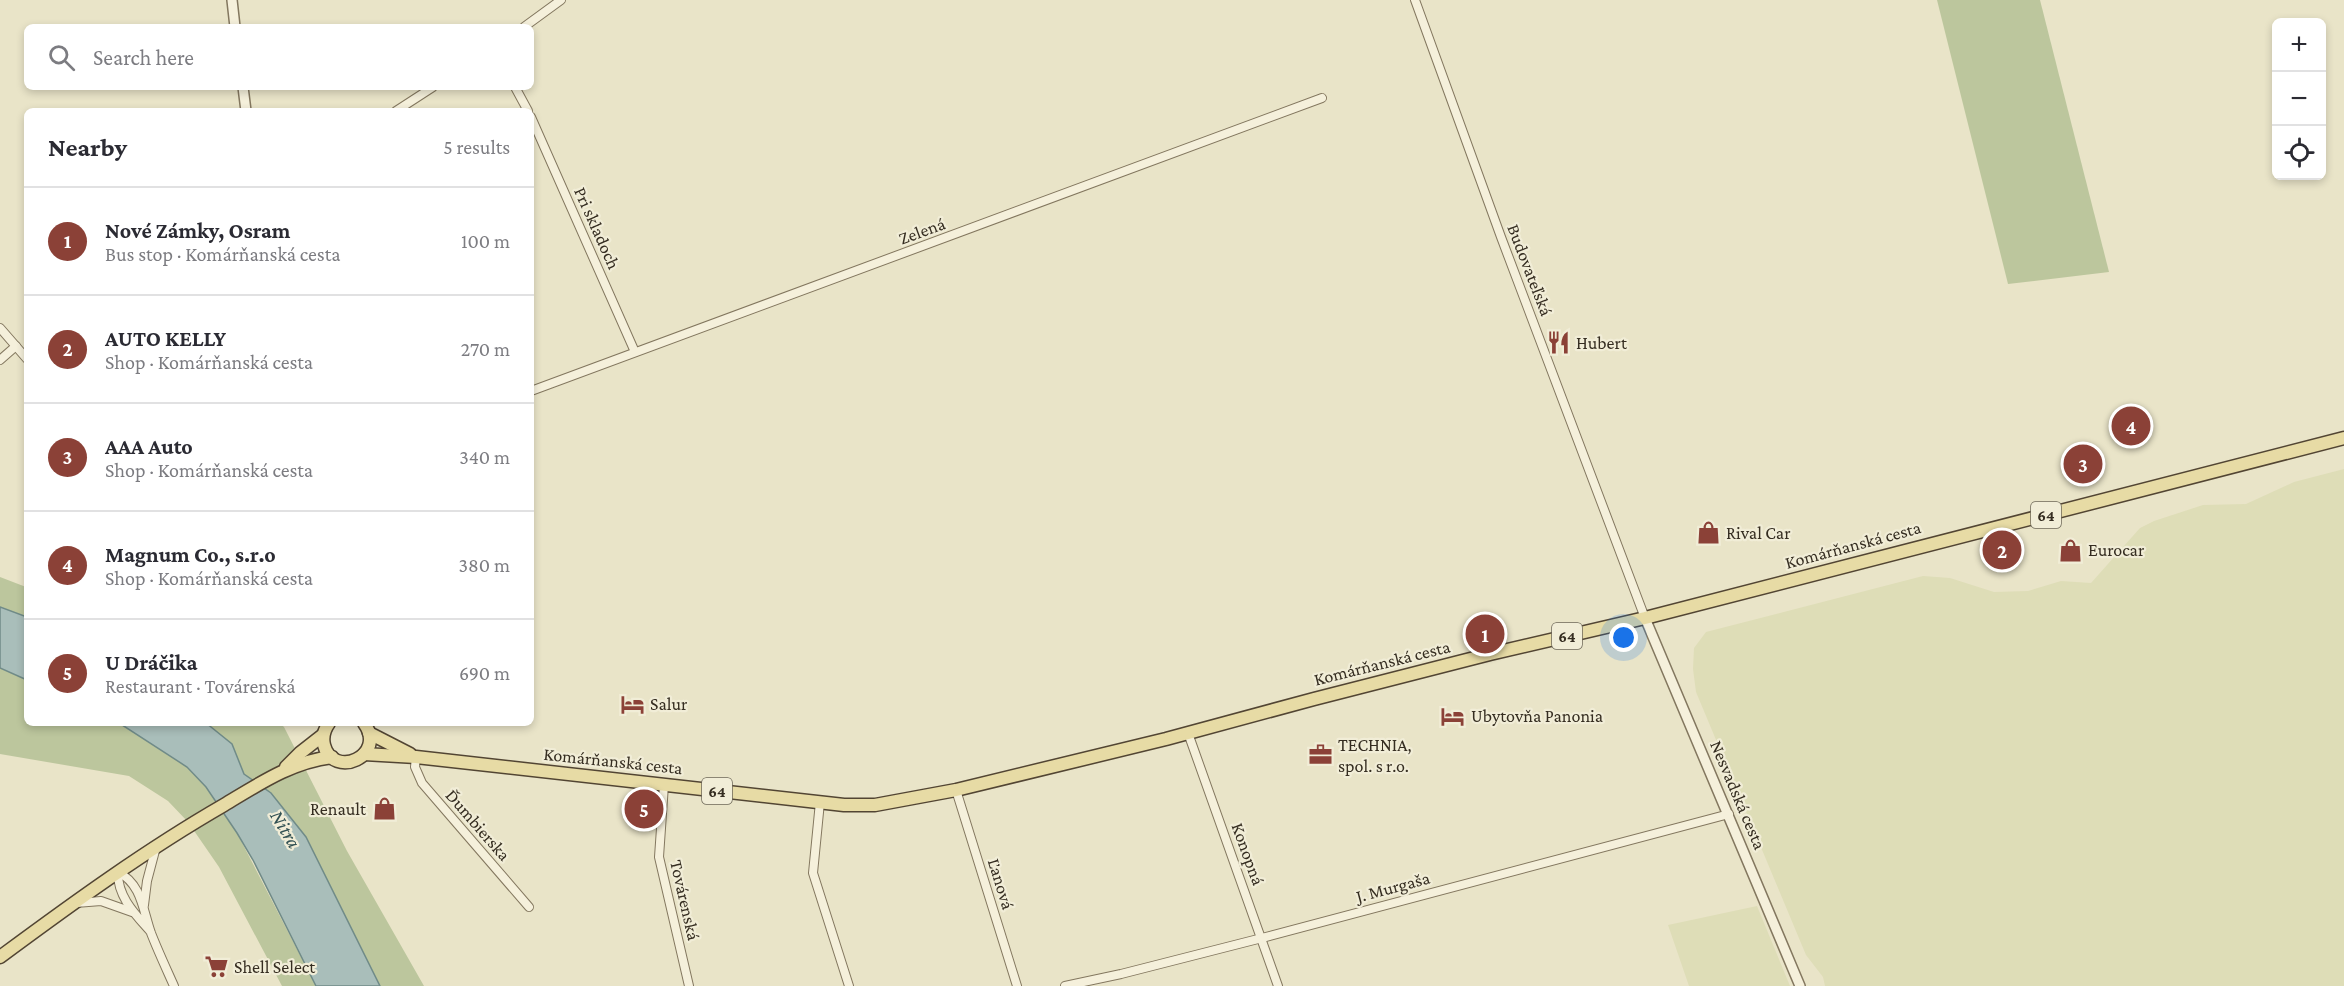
<!DOCTYPE html>
<meta charset="utf-8">
<style>
:root{--surface:#fff;--page:#f7f7f7;--text:#2b2b33;--muted:#7c7c81;--line:#e1e1e2;--accent:#8b4137}
body{margin:0;font-family:"Crimson Pro",serif;background:var(--page);color:var(--text)}
.controls{position:absolute;right:18px;top:18px;display:grid;overflow:hidden;border-radius:9px;box-shadow:0 3px 9px #0003}
.controls button{width:54px;height:54px;display:grid;place-items:center;padding:0;border:0;border-bottom:2px solid var(--line);background:var(--surface);color:var(--text);font:30px sans-serif}
.you{position:absolute;left:1624px;top:638px;width:21px;height:21px;margin:-15px;border:4px solid #fff;border-radius:50%;background:#1a73e8;box-shadow:0 0 0 9px #1a73e833}
.badge{display:grid;place-items:center;width:39px;height:39px;border-radius:50%;background:var(--accent);color:#fff;font-size:20px;font-weight:700}
.pin{position:absolute;translate:-50% -50%;border:3px solid #fff;box-shadow:0 2px 6px #0006}
.list{margin:0;padding:0;list-style:none}
h2{display:flex;justify-content:space-between;align-items:center;height:78px;margin:0;padding:0 24px;font-size:26px}
h2 small{font-size:20px;font-weight:400;color:var(--muted)}
.list li{display:grid;grid-template-columns:39px 1fr auto;gap:18px;align-items:center;box-sizing:border-box;height:108px;padding:0 24px;border-top:2px solid var(--line)}
.list b{display:block;font-size:22px;white-space:nowrap}
.list p{margin:0;font-size:20px;white-space:nowrap;color:var(--muted)}
.list em{font-size:20px;font-style:normal;color:var(--muted)}
.icon{flex:none;width:33px;height:33px;fill:none;stroke:currentColor;stroke-width:2;stroke-linecap:round;stroke-linejoin:round}
.map{position:relative;flex:none;width:2344px;height:986px;overflow:hidden}
.search{position:absolute;background:var(--surface);box-shadow:0 3px 9px #0003;left:24px;top:24px;width:510px;height:66px;display:flex;align-items:center;gap:15px;box-sizing:border-box;padding:0 21px;border-radius:9px;color:var(--muted);font-size:22px}
.panel{position:absolute;background:var(--surface);box-shadow:0 3px 9px #0003;left:24px;top:108px;width:510px;height:618px;border-radius:9px}
.map>svg:first-child{display:block}
.farmland{fill:#deddb7}
.green{fill:#bcc69d}
.water{fill:#a9beba;stroke:#708b88;stroke-width:1.5}
.lines{fill:none;stroke-linecap:round;stroke-linejoin:round}
.minor-casing{stroke:#83775f;stroke-width:10}
.tertiary-casing{stroke:#83775f;stroke-width:12}
.primary-casing{stroke:#524533;stroke-width:15}
.minor{stroke:#f5f0db;stroke-width:8}
.tertiary{stroke:#f5f0db;stroke-width:9}
.primary{stroke:#e7dba5;stroke-width:12}
.labels{text-anchor:middle;stroke-width:4.5;stroke-linejoin:round;paint-order:stroke}
.shield{fill:#f1edd7;stroke:#6d6758;stroke-width:1.5}
.shield-label{font-size:16px;font-weight:bold;fill:#352d21}
.street-label{font-size:18px;fill:#352d21;stroke:#f1edd7}
.poi-label{font-size:18px;fill:#352d21;stroke:#f1edd7;text-anchor:start}
.water-label{font-size:20px;font-style:italic;fill:#325153;stroke:#f1edd7}
</style>
<div class="map">
<svg width="2344" height="986" viewBox="0 0 2344 986">
<rect width="100%" height="100%" fill="#e9e4c8"/>
<g class="farmland">
<polygon points="2344,469 2344,986 1825,986 1823,977 1806,955 1696,692 1693,669 1694,648 1706,632 1923,576 1950,578 1994,592 2028,591 2061,581 2091,583 2140,528 2154,521 2203,505 2246,504 2294,482"/>
<polygon points="1757,906 1790,986 1689,986 1668,925"/>
</g>
<g class="green">
<polygon points="1937,0 2040,0 2109,272 2008,284"/>
<polygon points="0,577 26,587 27,584 27,617 0,607"/>
<polygon points="0,668 27,680 27,723 119,723 187,767 206,787 237,833 316,986 282,986 219,867 188,822 168,801 129,776 0,754"/>
<polygon points="206,723 279,723 284,727 347,851 424,986 380,986 306,837 271,793 244,774 232,744"/>
</g>
<g class="water">
<polygon points="0,607 27,617 27,680 0,668"/>
<polygon points="119,723 206,723 232,744 244,774 271,793 306,837 380,986 316,986 253,860 237,833 206,787 187,767"/>
</g>
<g class="lines">
<defs>
<g id="minor">
<polyline points="1415,0 1501,237 1645,618"/>
<polyline points="524,27 561,0"/>
<polyline points="515,87 528,111"/>
<polyline points="396,111 433,87"/>
<polyline points="531,117 635,352"/>
<polyline points="0,328 27,359"/>
<polyline points="0,360 16,346"/>
<polyline points="531,391 1322,98"/>
<polyline points="1188,733 1278,986"/>
<polyline points="416,757 415,767 422,783 529,907"/>
<polyline points="664,785 659,857 689,986"/>
<polyline points="956,790 1017,986"/>
<polyline points="820,802 813,873 849,986"/>
<polyline points="76,903 101,901 132,912"/>
<polyline points="144,905 147,881 156,847"/>
<path d="M150,931C135,914 117,896 118,872C142,884 143,911 151,933C158,951 166,968 174,986"/>
<polyline points="1065,986 1121,974 1262,938 1729,814"/>
</g>
<g id="tertiary">
<polyline points="232,0 235,27"/>
<polyline points="243,87 246,111"/>
<polyline points="1645,618 1800,986"/>
</g>
<g id="primary">
<path d="M329,723C324,730 322,737 324,745C333,780 388,756 364,723"/>
<polyline points="369,733 410,754"/>
<polyline points="364,754 416,757 844,805 875,805 956,790 1166,739 1314,699 1490,654 1645,618 2344,438"/>
<polyline points="286,767 300,753 323,735"/>
<path d="M0,957C73,903 146,850 224,805C259,784 291,762 332,757"/>
</g>
</defs>
<use href="#minor" class="minor-casing"/>
<use href="#tertiary" class="tertiary-casing"/>
<use href="#primary" class="primary-casing"/>
<use href="#minor" class="minor"/>
<use href="#tertiary" class="tertiary"/>
<use href="#primary" class="primary"/>
</g>
<defs>
<symbol id="restaurant-bare" viewBox="-9 -9 18 18"><path d="M-5-6h1v4h1v-4h1v4h1v-4h1v5L-1.5 .5V6h-2V.5L-5-1ZM5-6V6H3V1.5H1.5Q1.5-4 5-6Z" fill="#8b4137" stroke="#f1edd7" stroke-width="2.5" paint-order="stroke"/></symbol>
<symbol id="shop-bare" viewBox="-9 -9 18 18"><path d="M-5-2.5h2.3a2.7 3.5 0 0 1 5.4 0H5L5.5 6h-11ZM-1.5-2.5h3a1.5 2.3 0 0 0-3 0Z" fill="#8b4137" stroke="#f1edd7" stroke-width="2.5" paint-order="stroke"/></symbol>
<symbol id="hotel-bare" viewBox="-9 -9 18 18"><path d="M-6-4.5h1.5V1H6V5H4.5V3h-9V5H-6ZM-4 0a1.8 1.8 0 1 1 3.6 0ZM.5 0V-2.5h3Q6-2.5 6 0Z" fill="#8b4137" stroke="#f1edd7" stroke-width="2.5" paint-order="stroke"/></symbol>
<symbol id="office-bare" viewBox="-9 -9 18 18"><path d="M-6-3h4V-5.5h4V-3h4V5H-6ZM-1-4.5V-3h2v-1.5ZM-6 0V1H6V0Z" fill="#8b4137" stroke="#f1edd7" stroke-width="2.5" paint-order="stroke"/></symbol>
<symbol id="supermarket-bare" viewBox="-9 -9 18 18"><path d="M-6-5.5h2.5l.6 2H6L4.5 2H-2.5L-4.4-4H-6ZM-1.5 3.2a1.3 1.3 0 1 0 .1 0ZM3 3.2a1.3 1.3 0 1 0 .1 0Z" fill="#8b4137" stroke="#f1edd7" stroke-width="2.5" paint-order="stroke"/></symbol>
</defs>
<g fill-rule="evenodd">
<use href="#restaurant-bare" x="1542" y="326" width="33" height="33"/>
<use href="#shop-bare" x="1692" y="516" width="33" height="33"/>
<use href="#shop-bare" x="2054" y="534" width="33" height="33"/>
<use href="#hotel-bare" x="616" y="688" width="33" height="33"/>
<use href="#hotel-bare" x="1436" y="700" width="33" height="33"/>
<use href="#office-bare" x="1304" y="738" width="33" height="33"/>
<use href="#shop-bare" x="368" y="792" width="33" height="33"/>
<use href="#supermarket-bare" x="200" y="950" width="33" height="33"/>
</g>
<g class="labels">
<g class="shield">
<rect x="2031" y="502" width="30" height="26" rx="4.5"/>
<rect x="1552" y="623" width="30" height="26" rx="4.5"/>
<rect x="702" y="778" width="30" height="26" rx="4.5"/>
</g>
<g class="shield-label">
<text x="2046" y="521">64</text>
<text x="1567" y="642">64</text>
<text x="717" y="797">64</text>
</g>
<g class="street-label">
<text transform="translate(597 228) rotate(66)" y="6">Pri skladoch</text>
<text transform="translate(922 231) rotate(-20)" y="6">Zelená</text>
<text transform="translate(1530 270) rotate(69)" y="6">Budovateľská</text>
<text transform="translate(1853 545) rotate(-15)" y="6">Komárňanská cesta</text>
<text transform="translate(1382 663) rotate(-14)" y="6">Komárňanská cesta</text>
<text transform="translate(613 761) rotate(6)" y="6">Komárňanská cesta</text>
<text transform="translate(1738 795) rotate(67)" y="6">Nesvadská cesta</text>
<text transform="translate(478 825) rotate(49)" y="6">Ďumbierska</text>
<text transform="translate(1248 854) rotate(70)" y="6">Konopná</text>
<text transform="translate(1001 884) rotate(73)" y="6">Ľanová</text>
<text transform="translate(1393 887) rotate(-15)" y="6">J. Murgaša</text>
<text transform="translate(685 900) rotate(77)" y="6">Továrenská</text>
</g>
<g class="poi-label">
<text x="1576" y="349">Hubert</text>
<text x="1726" y="539">Rival Car</text>
<text x="2088" y="556">Eurocar</text>
<text x="650" y="710">Salur</text>
<text x="1471" y="722">Ubytovňa Panonia</text>
<text x="1338" y="751">TECHNIA,<tspan x="1338" dy="21">spol. s r.o.</tspan></text>
<text x="366" y="815" text-anchor="end">Renault</text>
<text x="234" y="973">Shell Select</text>
</g>
<g class="water-label">
<text transform="translate(286 829) rotate(59)" y="7">Nitra</text>
</g>
</g>
</svg>
<div class="controls">
<button>+</button>
<button>−</button>
<button><svg class="icon" aria-label="locate" viewBox="0 0 24 24"><circle cx="12" cy="12" r="6"/><path d="M12 2v4M12 18v4M2 12h4M18 12h4"/></svg></button>
</div>
<div class="you"></div>
<div class="pin badge" style="left:1485px;top:634px">1</div>
<div class="pin badge" style="left:2002px;top:550px">2</div>
<div class="pin badge" style="left:2083px;top:464px">3</div>
<div class="pin badge" style="left:2131px;top:426px">4</div>
<div class="pin badge" style="left:644px;top:809px">5</div>
<div class="search"><svg class="icon" aria-label="search" viewBox="0 0 24 24"><circle cx="10" cy="10" r="6"/><path d="M15 15l6 6"/></svg>Search here</div>
<section class="panel">
<h2>Nearby<small>5 results</small></h2>
<ul class="list">
<li><span class="badge">1</span><div><b>Nové Zámky, Osram</b><p>Bus stop · Komárňanská cesta</p></div><em>100 m</em></li>
<li><span class="badge">2</span><div><b>AUTO KELLY</b><p>Shop · Komárňanská cesta</p></div><em>270 m</em></li>
<li><span class="badge">3</span><div><b>AAA Auto</b><p>Shop · Komárňanská cesta</p></div><em>340 m</em></li>
<li><span class="badge">4</span><div><b>Magnum Co., s.r.o</b><p>Shop · Komárňanská cesta</p></div><em>380 m</em></li>
<li><span class="badge">5</span><div><b>U Dráčika</b><p>Restaurant · Továrenská</p></div><em>690 m</em></li>
</ul>
</section>
</div>
